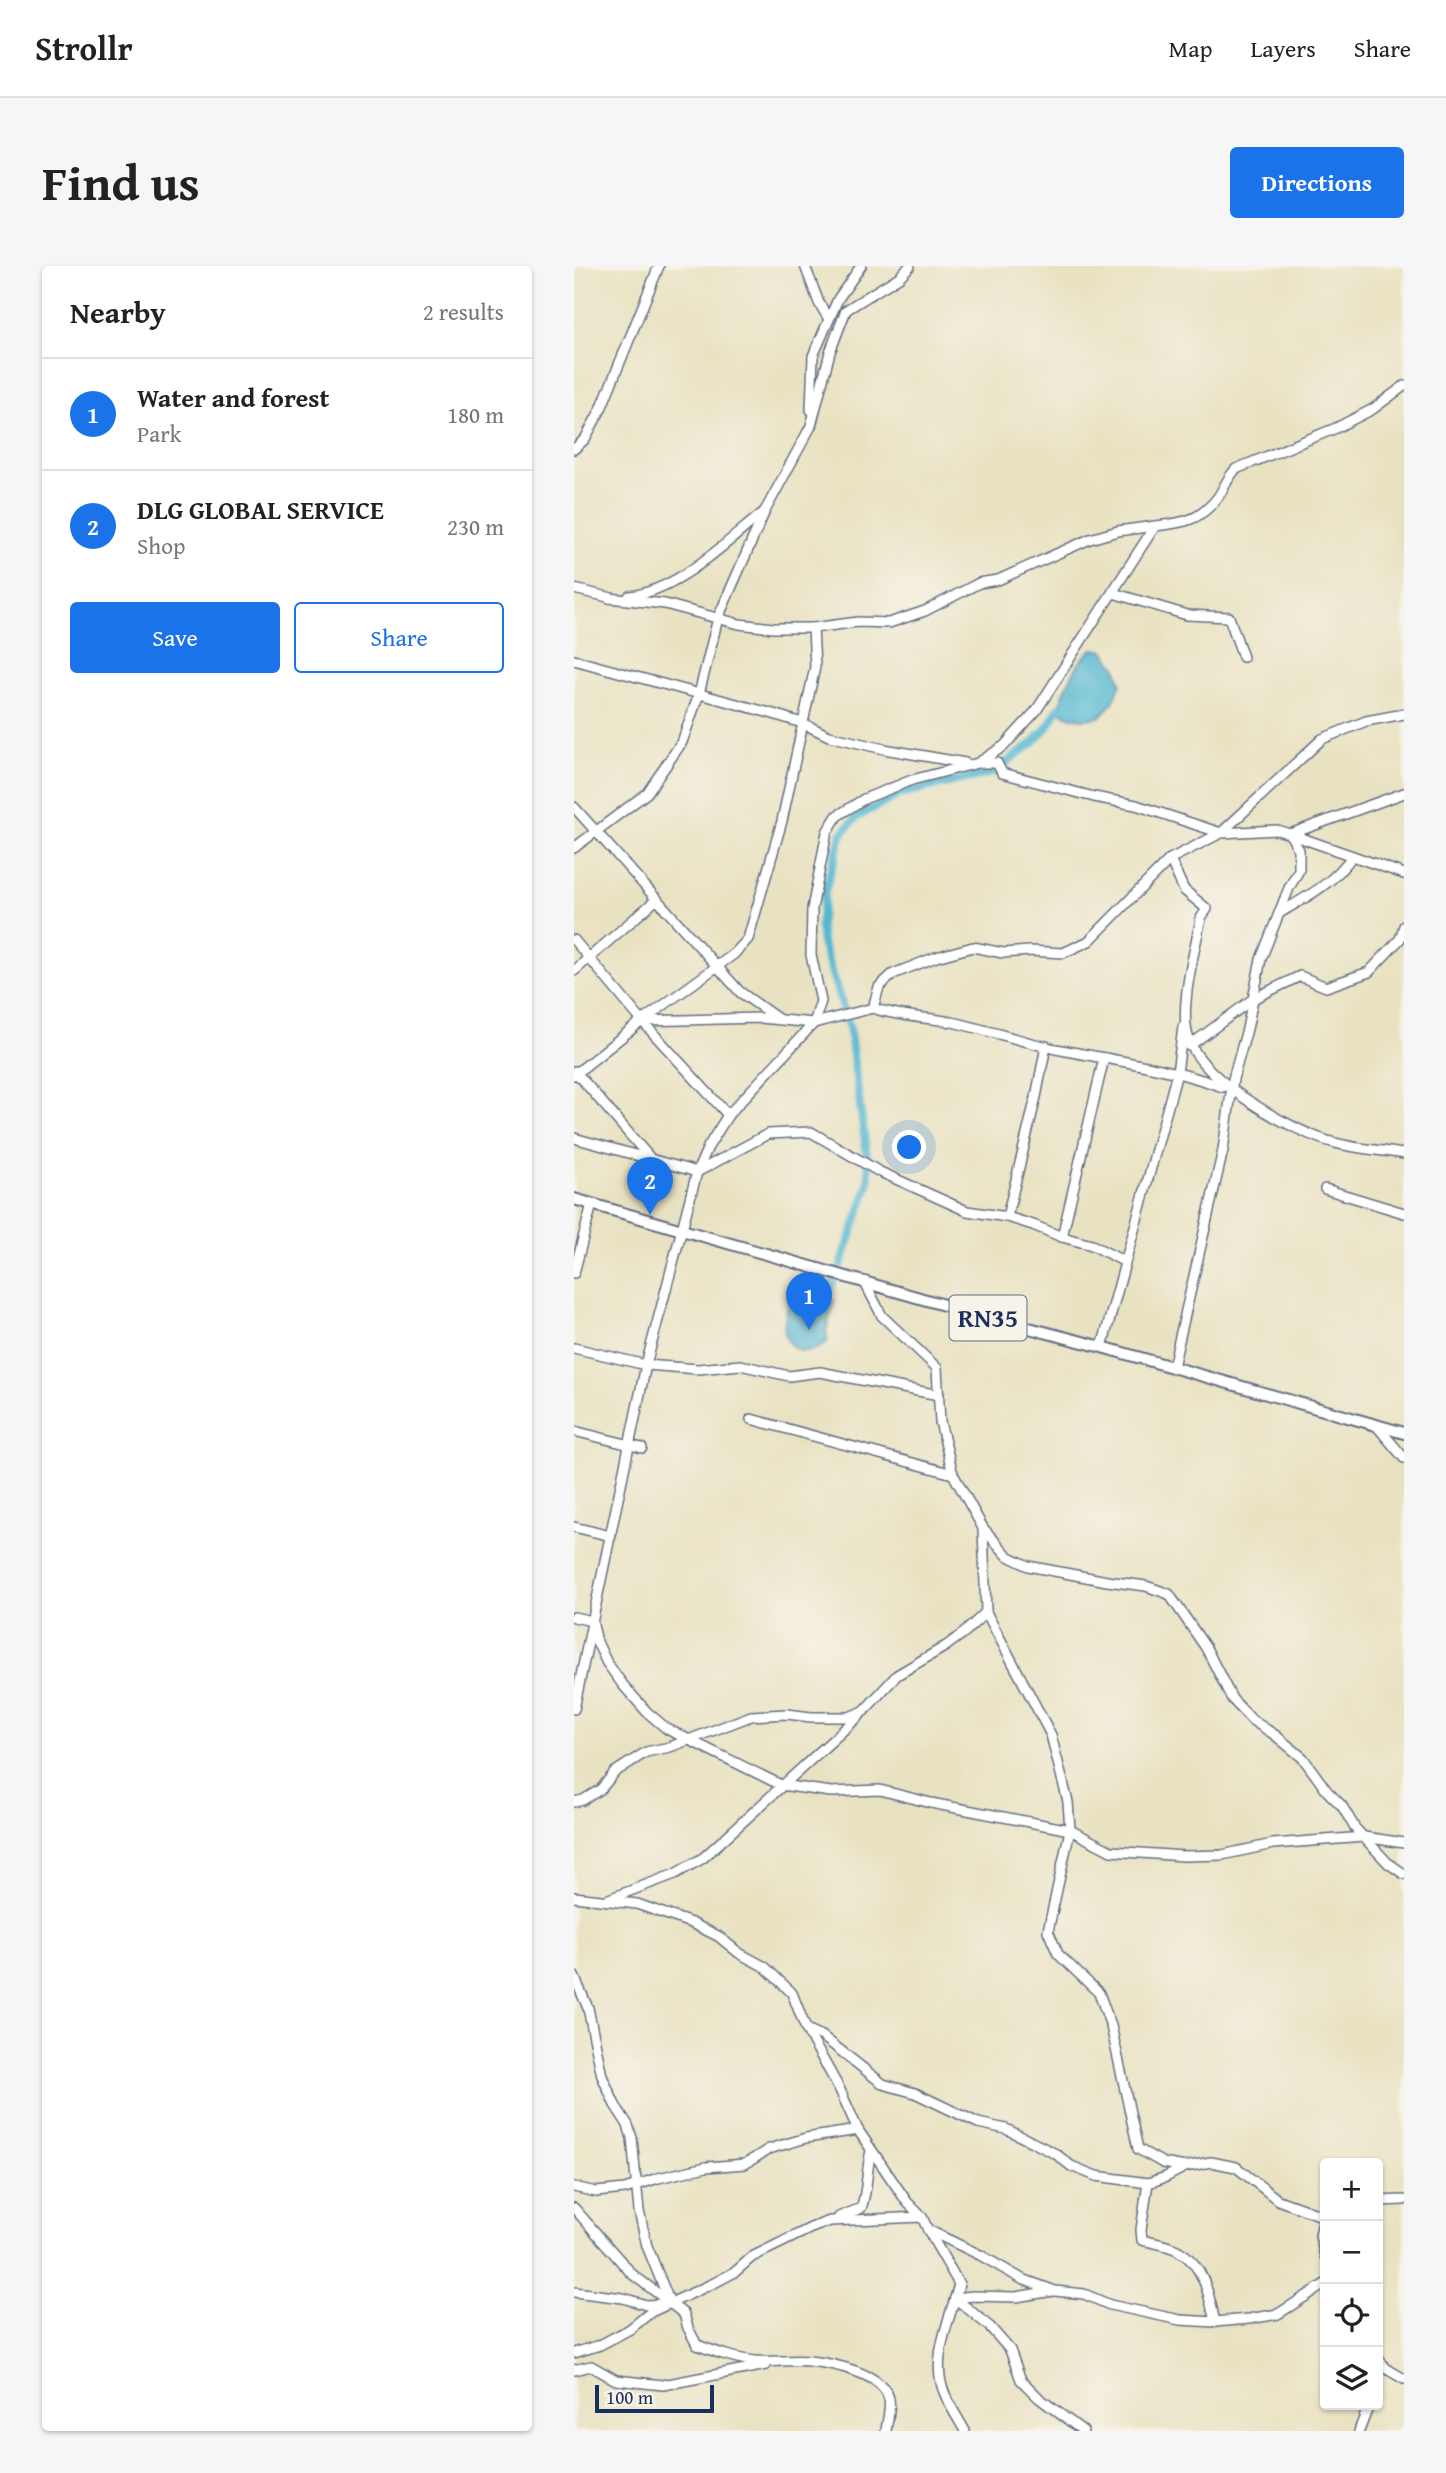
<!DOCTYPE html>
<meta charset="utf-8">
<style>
:root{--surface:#fff;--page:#f6f6f6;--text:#222;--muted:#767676;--line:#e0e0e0;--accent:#1a73e8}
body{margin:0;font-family:"Gentium Book Plus",serif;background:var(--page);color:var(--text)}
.controls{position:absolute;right:21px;bottom:21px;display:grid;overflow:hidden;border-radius:7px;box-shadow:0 2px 5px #0004}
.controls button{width:63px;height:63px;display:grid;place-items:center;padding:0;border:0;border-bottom:2px solid var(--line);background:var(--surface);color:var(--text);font:35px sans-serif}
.scale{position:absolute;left:21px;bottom:18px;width:119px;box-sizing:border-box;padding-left:7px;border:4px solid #1b2f5e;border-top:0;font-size:19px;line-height:24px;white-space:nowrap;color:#1b2f5e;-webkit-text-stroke:5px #f7f3e8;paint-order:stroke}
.you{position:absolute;left:336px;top:882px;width:24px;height:24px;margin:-18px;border:5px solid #fff;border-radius:50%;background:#1a73e8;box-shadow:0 0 0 10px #1a73e833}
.badge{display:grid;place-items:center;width:46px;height:46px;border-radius:50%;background:var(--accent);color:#fff;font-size:23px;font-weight:700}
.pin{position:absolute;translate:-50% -58px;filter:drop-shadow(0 2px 4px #0008)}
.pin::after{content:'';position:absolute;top:37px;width:24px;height:21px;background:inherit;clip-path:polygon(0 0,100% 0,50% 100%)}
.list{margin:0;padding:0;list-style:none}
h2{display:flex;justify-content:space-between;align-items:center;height:91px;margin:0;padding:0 28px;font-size:30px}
h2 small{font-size:23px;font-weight:400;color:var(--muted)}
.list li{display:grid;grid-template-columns:46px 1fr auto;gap:21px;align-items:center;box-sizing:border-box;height:112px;padding:0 28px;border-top:2px solid var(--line)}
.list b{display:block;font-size:26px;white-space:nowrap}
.list p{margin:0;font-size:23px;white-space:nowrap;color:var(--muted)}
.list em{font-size:23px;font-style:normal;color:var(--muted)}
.actions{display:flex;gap:14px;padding:21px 28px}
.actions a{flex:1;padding:16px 0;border:2px solid var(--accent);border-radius:7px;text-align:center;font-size:24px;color:var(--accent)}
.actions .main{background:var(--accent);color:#fff}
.icon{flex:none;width:38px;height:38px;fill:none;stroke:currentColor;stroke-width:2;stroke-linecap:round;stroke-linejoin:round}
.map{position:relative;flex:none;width:830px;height:2165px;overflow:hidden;border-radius:7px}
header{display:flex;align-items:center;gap:42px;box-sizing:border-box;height:98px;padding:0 35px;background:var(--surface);border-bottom:2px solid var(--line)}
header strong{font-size:33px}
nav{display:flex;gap:38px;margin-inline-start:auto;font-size:24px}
.intro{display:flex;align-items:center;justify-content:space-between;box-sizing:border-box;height:168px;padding:0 42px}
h1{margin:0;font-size:49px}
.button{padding:18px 32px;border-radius:7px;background:var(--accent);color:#fff;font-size:24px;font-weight:700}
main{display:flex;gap:42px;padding:0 42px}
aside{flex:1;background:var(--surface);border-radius:7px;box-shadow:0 2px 5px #0004}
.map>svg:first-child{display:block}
.water{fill:#54b8d3;stroke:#387498;stroke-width:2}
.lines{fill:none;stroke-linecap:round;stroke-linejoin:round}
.canal{stroke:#54b8d3;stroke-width:8}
.minor-casing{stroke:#636e81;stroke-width:12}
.major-casing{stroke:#636e81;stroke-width:14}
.minor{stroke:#fff;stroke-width:9}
.major{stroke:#fff;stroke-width:10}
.labels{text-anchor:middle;stroke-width:5;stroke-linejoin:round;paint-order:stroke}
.shield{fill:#f7f3e8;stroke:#5d6a87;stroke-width:2}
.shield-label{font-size:26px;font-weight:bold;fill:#1b2f5e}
</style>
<header>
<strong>Strollr</strong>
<nav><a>Map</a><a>Layers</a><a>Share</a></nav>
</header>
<div class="intro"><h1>Find us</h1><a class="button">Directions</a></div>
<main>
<aside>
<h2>Nearby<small>2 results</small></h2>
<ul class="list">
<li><span class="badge">1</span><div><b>Water and forest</b><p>Park</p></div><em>180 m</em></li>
<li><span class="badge">2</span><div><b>DLG GLOBAL SERVICE</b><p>Shop</p></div><em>230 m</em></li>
</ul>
<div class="actions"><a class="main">Save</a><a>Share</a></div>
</aside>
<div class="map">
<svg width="830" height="2165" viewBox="0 0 830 2165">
<rect width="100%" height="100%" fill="#f7f3e8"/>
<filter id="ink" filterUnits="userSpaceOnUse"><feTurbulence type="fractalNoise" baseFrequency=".0143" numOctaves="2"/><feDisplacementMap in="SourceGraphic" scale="14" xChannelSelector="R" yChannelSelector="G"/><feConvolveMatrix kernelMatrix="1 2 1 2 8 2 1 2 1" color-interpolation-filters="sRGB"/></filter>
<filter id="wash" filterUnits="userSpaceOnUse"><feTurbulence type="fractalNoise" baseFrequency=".00686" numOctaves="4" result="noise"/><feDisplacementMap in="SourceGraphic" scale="28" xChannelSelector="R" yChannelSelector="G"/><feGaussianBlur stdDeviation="1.57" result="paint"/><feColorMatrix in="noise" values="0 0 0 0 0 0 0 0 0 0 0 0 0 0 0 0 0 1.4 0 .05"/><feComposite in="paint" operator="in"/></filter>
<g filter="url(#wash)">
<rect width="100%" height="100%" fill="#e9e2c2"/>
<g class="water">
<path d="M520,383L530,385L542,401L547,417L539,436L525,451C509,454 497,454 484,443C490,425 504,391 520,383Z"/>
<path d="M237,1028L260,1035L252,1065L254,1075C242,1087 220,1091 212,1071C208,1059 213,1044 216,1032Z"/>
</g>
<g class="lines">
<g class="canal">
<polyline points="267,999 294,920 295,905 275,760 248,677 246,659 252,621 268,567 283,551 329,527 418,507 459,477 475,459 484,443"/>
<polyline points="251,1037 260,1015"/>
</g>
</g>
</g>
<g filter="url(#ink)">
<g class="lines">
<defs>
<g id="minor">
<polyline points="231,0 245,37 255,53"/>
<polyline points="237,144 239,90 264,33 287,0"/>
<polyline points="0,183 11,173 27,143 85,0"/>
<polyline points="0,323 38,332"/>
<polyline points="539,327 613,349 655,351 669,391"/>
<path d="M55,330C104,325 152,276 190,246"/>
<polyline points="35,332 91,338 165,358 199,362 239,362 284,356 315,357 351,345 405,317 424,314 516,273 544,265 581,260"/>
<polyline points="0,394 196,447 228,457 255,470 310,483 391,497"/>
<polyline points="405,497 423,497 428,507 520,531 562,539 647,567 703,564 716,568 830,527"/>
<polyline points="0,541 166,726 204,753"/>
<polyline points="716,568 830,608"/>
<polyline points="0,582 73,527 108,476 125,428 144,352 191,245 237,160 256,86 272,44 325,11 336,0"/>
<path d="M596,593L610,624L633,643L627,652C621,684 604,743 615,774C629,815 720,867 761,877C783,883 807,884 830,888"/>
<path d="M707,646C733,631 761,616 778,590"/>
<polyline points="0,674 68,755 154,849"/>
<polyline points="0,705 83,633"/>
<path d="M299,742C325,751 351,751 378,756C413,764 447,775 482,783C537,794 595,801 649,821"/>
<polyline points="68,755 186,752 240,757 299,742 305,721 319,708 362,691 399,681 429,687 456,685 489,687 515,675 596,593 647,567 748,473 792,455 830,448"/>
<polyline points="615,780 679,733 726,710 752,721 795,706 826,673 830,660"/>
<polyline points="1,805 76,892"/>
<polyline points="0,809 68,755 160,688 174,673 208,555 241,401 239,362"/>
<polyline points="0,872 123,906 194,868 237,866 304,905 393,945 433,951 459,959 488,971 518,979 551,996"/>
<polyline points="751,923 830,947"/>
<polyline points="433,951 462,831 472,780"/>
<polyline points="488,971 530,792"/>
<polyline points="0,1007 18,938"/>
<polyline points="290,1015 308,1050 363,1102 366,1156 379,1208 409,1262 412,1346 477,1469 494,1536 496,1564 474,1665 484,1688 525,1727 537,1760 564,1883 589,1897 611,1901"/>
<polyline points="528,1081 603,807 609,761"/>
<polyline points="0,1082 72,1099 124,1103 166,1099 215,1110 246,1106 365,1129"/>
<polyline points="599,1101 649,884 659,813 673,763 687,693 715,622 725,604 725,584 716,568"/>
<polyline points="177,1153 379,1208"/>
<polyline points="802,1159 830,1192"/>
<polyline points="0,1165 68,1182"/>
<polyline points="0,1261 37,1270"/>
<polyline points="409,1262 434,1290 454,1300 533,1315 572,1320 595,1328 632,1382 658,1433 678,1454 701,1469 729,1492 753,1525 768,1540 781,1562 814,1597 830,1608"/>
<polyline points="0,1351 18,1355 23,1376 33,1397 49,1419 73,1446 93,1463 207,1519 257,1526 306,1524 357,1537 496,1564 537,1585 610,1590 648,1589 699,1578 790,1571 830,1577"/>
<path d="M0,1443L72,1099L123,906L134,881L154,849L240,757L247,735L237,689L238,643L253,566L263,550L290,533L338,514L404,497L430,480L462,445L581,260C609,257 626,255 644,231C651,221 653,212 662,203L762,162L799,143L830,120"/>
<polyline points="0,1536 9,1534 27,1523 41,1506 72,1486 96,1481 177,1450 213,1448 237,1451 275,1451 290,1445 323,1409 372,1380 391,1366 412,1346"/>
<polyline points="0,1631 63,1638 117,1657 144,1670 165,1687 191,1701 218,1727 232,1763 266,1824 284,1864 333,1936 348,1951 354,1964 406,1989 448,2013 481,2025 510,2028 536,2039 606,2054 641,2056 675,2053 704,2048 751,2018"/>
<polyline points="32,1634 101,1608 129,1592 286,1449"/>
<path d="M0,1710L14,1742L28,1810L41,1839L54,1859L58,1872L65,1945L73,1980L96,2037L110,2048L114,2062L123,2079C142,2086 161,2093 181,2095C199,2097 217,2093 235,2095C256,2097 310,2107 315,2133C317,2142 313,2155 312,2165"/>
<polyline points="232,1763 248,1770 309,1818 341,1827 404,1857 432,1863 482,1888 497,1900 522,1910 574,1917 592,1911 611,1901 637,1896 662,1901 704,1934 751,1951"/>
<path d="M574,1917L567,1964L568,1974C580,1977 595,1979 605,1985C630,1999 635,2029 641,2056"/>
<polyline points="0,1921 22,1926 51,1923 84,1912 132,1901 171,1898 195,1883 232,1872 284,1864"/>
<polyline points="804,1935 830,1934"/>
<polyline points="0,1942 58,2008 95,2036"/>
<path d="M265,1951L287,1942C294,1925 292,1904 297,1885"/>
<polyline points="750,1951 746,1970 751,1990"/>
<path d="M354,1964L385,2018C377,2051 356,2093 370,2126C375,2139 384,2152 391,2165"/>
<polyline points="479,2025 442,2031 399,2030 381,2032 416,2061 436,2084 447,2114 465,2132 509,2165"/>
<polyline points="0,2026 49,2032 72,2039 88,2038"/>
<polyline points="0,2087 26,2079 56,2063 77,2046 140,2017 161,2006 178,1991 237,1962 256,1955 348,1951"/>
<polyline points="804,2093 813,2103 830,2113"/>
<polyline points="0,2104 17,2100 42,2114 89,2119 192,2099"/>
<polyline points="785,2165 795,2139"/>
</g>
<polyline id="major" points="0,933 405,1049 528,1081 830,1167"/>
</defs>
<use href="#minor" class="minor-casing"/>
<use href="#major" class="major-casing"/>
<use href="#minor" class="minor"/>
<use href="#major" class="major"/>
</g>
</g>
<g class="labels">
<rect class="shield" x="375.5" y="1029.5" width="77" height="45" rx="5"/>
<g class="shield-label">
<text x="414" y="1061">RN35</text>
</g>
</g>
</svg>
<div class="controls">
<button>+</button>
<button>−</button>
<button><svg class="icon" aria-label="locate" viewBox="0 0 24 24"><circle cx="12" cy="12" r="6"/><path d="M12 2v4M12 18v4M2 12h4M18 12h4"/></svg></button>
<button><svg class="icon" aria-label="layers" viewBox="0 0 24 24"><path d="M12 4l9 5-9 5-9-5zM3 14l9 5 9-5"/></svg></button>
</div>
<div class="scale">100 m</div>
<div class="you"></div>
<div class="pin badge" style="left:235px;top:1064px">1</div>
<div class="pin badge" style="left:76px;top:949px">2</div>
</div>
</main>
